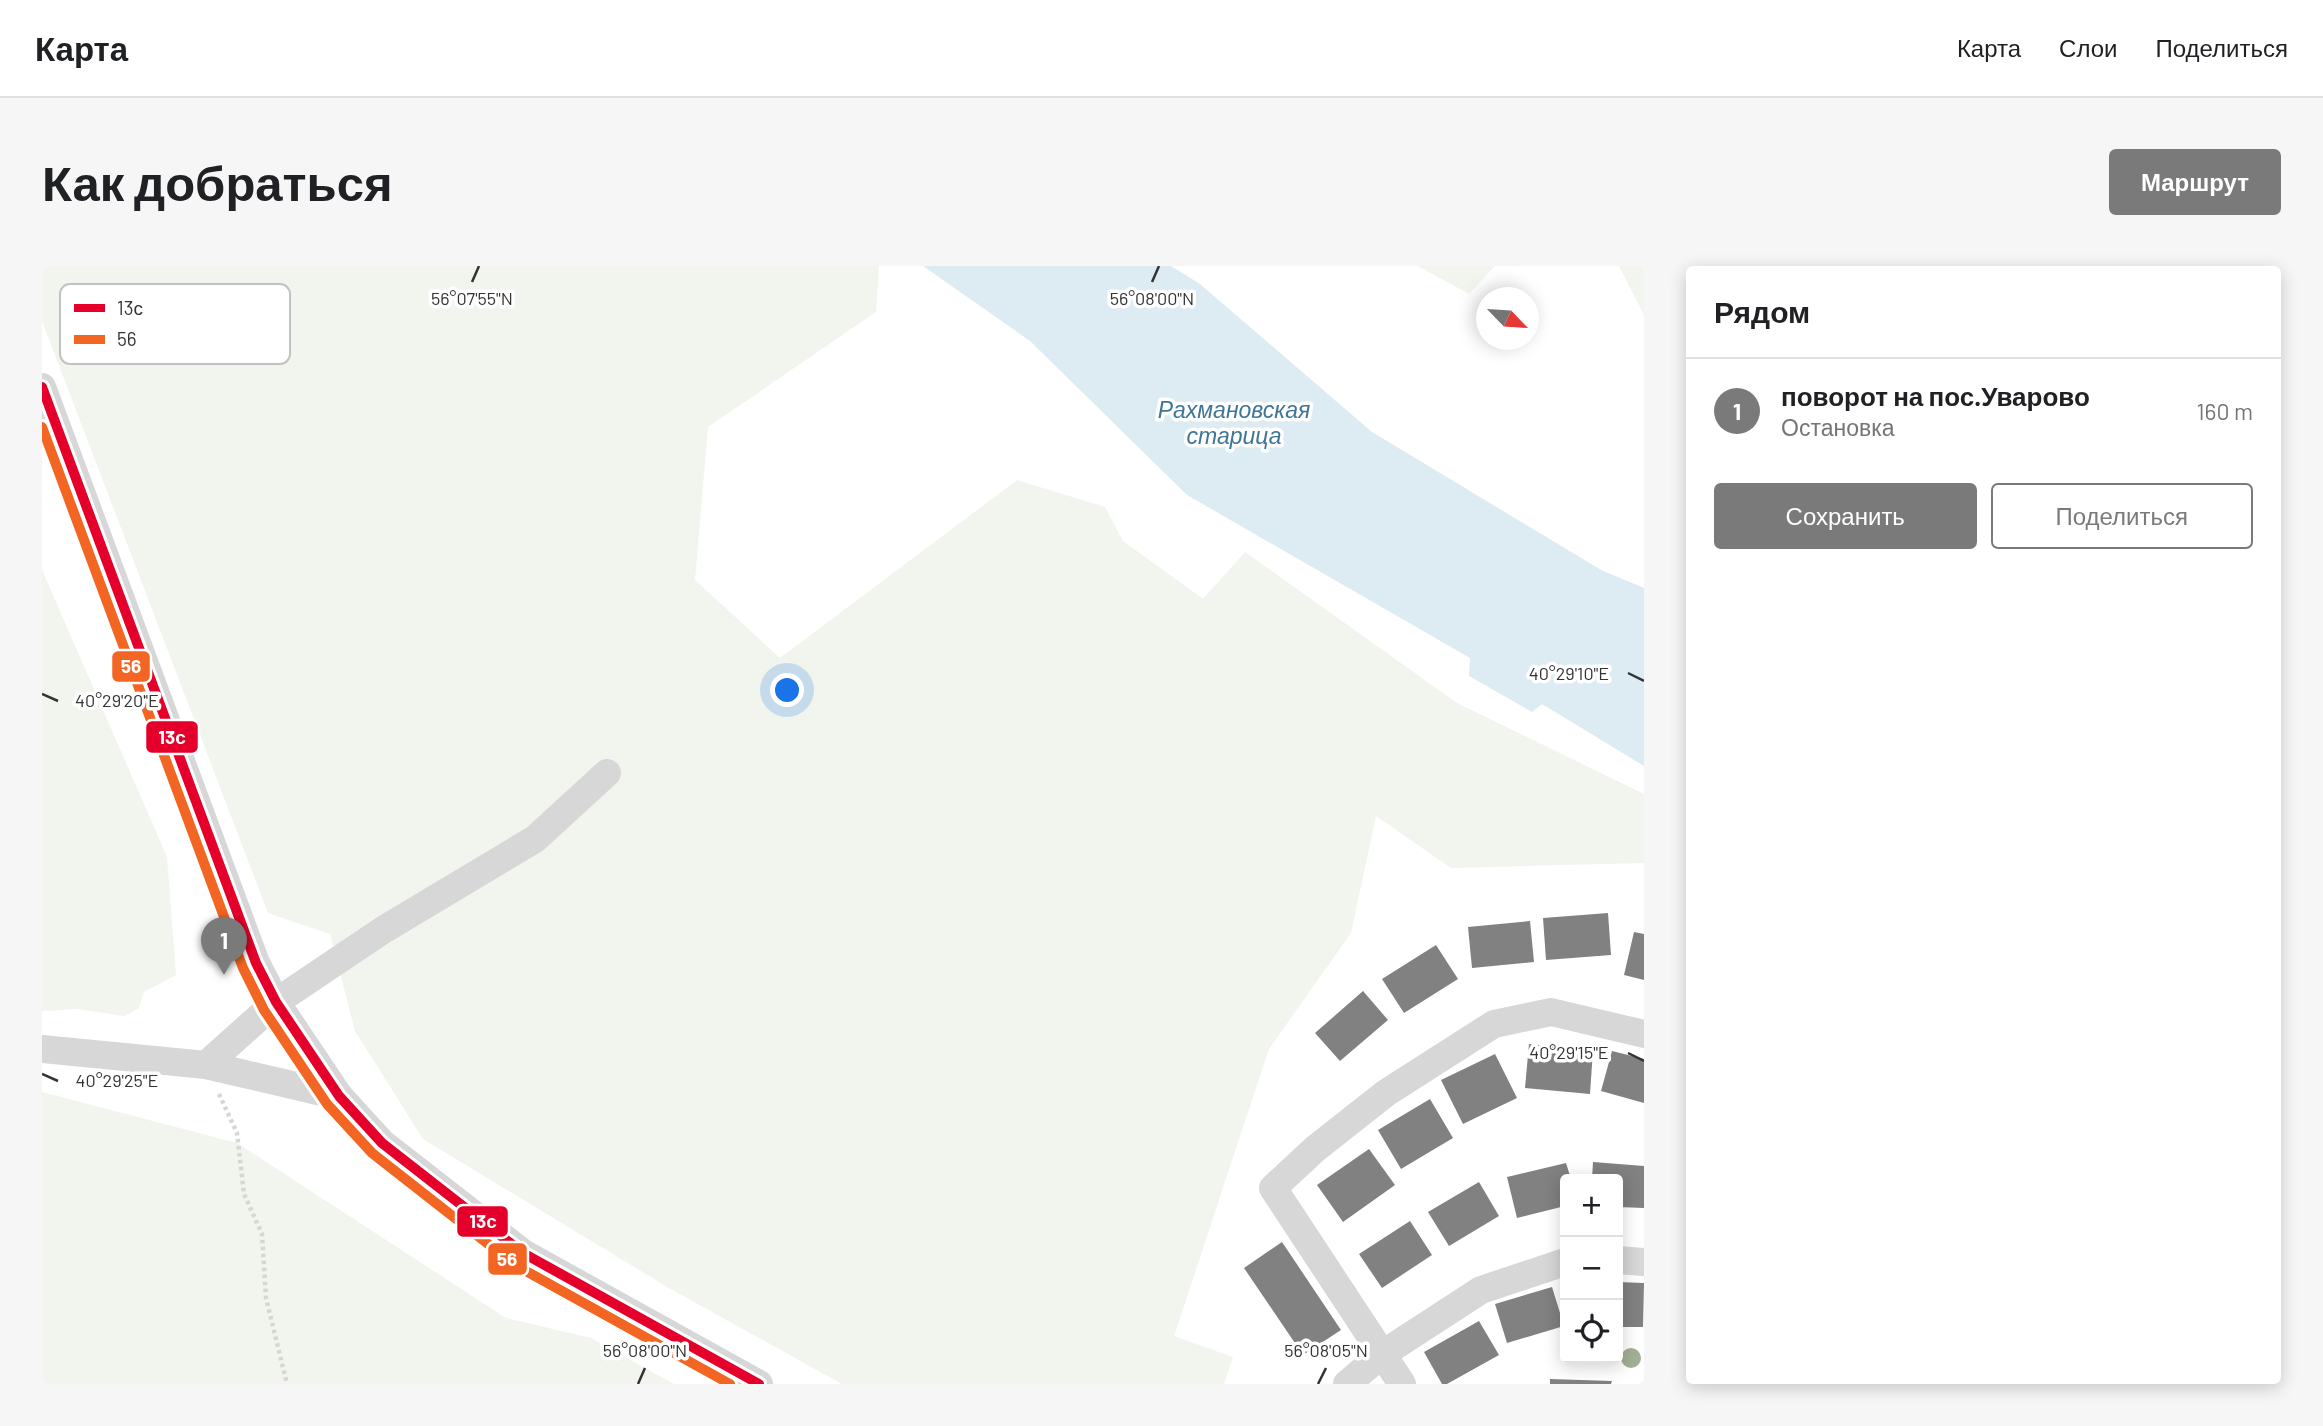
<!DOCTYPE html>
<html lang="ru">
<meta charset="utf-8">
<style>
:root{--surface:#fff;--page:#f6f6f6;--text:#202124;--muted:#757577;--line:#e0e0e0;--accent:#7a7a7a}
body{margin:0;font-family:Barlow,sans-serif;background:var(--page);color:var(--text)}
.controls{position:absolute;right:21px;bottom:21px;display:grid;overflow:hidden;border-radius:7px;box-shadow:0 4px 18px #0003}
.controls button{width:63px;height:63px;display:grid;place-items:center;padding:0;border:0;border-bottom:2px solid var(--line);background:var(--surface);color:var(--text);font:35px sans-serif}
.compass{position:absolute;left:1434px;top:21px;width:63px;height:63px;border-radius:50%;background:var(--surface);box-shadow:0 4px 18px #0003;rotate:115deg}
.you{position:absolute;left:746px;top:425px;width:24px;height:24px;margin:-18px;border:5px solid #fff;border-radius:50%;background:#1a73e8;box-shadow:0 0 0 10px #1a73e833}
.badge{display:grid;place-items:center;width:46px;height:46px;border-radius:50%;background:var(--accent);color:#fff;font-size:23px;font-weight:700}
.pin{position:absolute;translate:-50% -58px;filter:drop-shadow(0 2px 4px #0008)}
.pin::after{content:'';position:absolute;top:37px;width:24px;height:21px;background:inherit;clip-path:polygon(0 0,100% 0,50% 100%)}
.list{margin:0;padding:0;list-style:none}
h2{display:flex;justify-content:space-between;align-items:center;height:91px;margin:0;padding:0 28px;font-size:30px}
h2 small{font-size:23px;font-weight:400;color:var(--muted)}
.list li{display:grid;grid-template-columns:46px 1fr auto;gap:21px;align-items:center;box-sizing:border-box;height:105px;padding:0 28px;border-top:2px solid var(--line)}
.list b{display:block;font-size:26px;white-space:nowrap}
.list p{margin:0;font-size:23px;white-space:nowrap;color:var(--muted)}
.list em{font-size:23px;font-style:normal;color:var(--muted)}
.actions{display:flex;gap:14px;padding:21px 28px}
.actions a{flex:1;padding:16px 0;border:2px solid var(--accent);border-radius:7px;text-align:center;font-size:24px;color:var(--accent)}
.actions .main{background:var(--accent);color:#fff}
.icon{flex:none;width:38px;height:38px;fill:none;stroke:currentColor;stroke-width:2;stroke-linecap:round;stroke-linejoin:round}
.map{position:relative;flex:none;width:1602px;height:1118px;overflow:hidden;border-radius:7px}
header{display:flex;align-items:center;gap:42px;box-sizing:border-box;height:98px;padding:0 35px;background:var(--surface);border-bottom:2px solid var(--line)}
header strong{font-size:33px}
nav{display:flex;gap:38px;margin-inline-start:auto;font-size:24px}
.intro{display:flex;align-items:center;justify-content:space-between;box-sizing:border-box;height:168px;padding:0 42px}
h1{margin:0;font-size:49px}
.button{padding:18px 32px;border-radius:7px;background:var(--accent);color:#fff;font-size:24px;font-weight:700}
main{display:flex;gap:42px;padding:0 42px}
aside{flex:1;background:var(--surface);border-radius:7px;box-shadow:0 4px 18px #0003}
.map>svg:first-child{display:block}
.green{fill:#f1f5ed}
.water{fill:#ddebf3}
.building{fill:#818181}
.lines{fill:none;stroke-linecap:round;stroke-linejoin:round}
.path{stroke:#d6d6d6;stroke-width:4.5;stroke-dasharray:3.5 3.5;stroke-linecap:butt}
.minor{stroke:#d7d7d7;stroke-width:28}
.bus-1-casing{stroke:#fff;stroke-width:16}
.bus-2-casing{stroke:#fff;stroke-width:16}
.bus-1{stroke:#e4002b;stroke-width:10}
.bus-2{stroke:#f26522;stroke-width:10}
.tree{fill:#a2b095}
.ticks{fill:none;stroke:#333;stroke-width:2.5}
.labels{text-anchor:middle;stroke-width:7;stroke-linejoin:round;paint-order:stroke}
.water-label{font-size:23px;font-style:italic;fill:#3f7597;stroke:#fff}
.key{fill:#fff;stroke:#c2c2c2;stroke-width:2}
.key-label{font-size:19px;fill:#333}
.ticks-label{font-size:18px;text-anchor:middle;fill:#333;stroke:#fff;stroke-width:7;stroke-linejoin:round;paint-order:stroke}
.line-badge{stroke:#fff;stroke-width:2.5}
.badge-label{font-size:19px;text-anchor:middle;font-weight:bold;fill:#fff}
</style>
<header>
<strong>Карта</strong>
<nav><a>Карта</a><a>Слои</a><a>Поделиться</a></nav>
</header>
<div class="intro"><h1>Как добраться</h1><a class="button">Маршрут</a></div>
<main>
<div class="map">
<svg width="1602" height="1118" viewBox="0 0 1602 1118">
<rect width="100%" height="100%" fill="#fff"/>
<g class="green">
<polygon points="0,0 837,0 834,46 666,161 653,314 738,392 975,214 1063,241 1081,275 1161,333 1203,286 1415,437 1602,528 1602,597 1409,602 1334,550 1309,667 1227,783 1132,1070 1191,1091 1182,1118 800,1118 627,1022 381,873 313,765 288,668 226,647 0,55"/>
<polygon points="1376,0 1453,0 1427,28"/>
<polygon points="1577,0 1602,0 1602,49"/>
<polygon points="0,304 125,591 134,709 102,726 97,742 82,750 36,743 0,745"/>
<polygon points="0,826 195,877 464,1052 549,1072 632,1118 0,1118"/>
</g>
<polygon class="water" points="881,0 1129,0 1158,18 1330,166 1559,304 1602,322 1602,500 1500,438 1490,446 1427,410 1428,392 1145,229 988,75"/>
<g class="building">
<polygon points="1566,647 1569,689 1504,694 1501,652"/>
<polygon points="1488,655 1492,696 1430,702 1426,661"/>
<polygon points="1592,666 1602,668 1602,714 1582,709"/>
<polygon points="1394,679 1416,713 1362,747 1340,713"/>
<polygon points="1321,725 1346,754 1298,795 1273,767"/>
<polygon points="1487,778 1551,784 1548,828 1483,822"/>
<polygon points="1570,785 1602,793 1602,837 1559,825"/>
<polygon points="1453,788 1475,832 1421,858 1399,814"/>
<polygon points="1388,833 1411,872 1359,903 1336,864"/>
<polygon points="1327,883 1353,919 1301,956 1275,919"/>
<polygon points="1551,896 1602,900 1602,942 1576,941 1576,913 1550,913"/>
<polygon points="1524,897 1529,913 1523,913 1523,940 1475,952 1465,911"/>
<polygon points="1437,916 1457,950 1407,980 1386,946"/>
<polygon points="1368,955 1390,989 1340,1022 1317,988"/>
<polygon points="1240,976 1299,1064 1261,1089 1202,1002"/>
<polygon points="1576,1016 1602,1017 1601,1061 1576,1061"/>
<polygon points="1510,1021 1522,1060 1465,1077 1453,1038"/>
<polygon points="1437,1055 1457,1089 1405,1118 1400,1118 1382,1086"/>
<polygon points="1508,1113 1570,1115 1569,1118 1508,1118"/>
</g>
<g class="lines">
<polyline class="path" points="177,828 195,867 202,928 220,968 224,1032 245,1118"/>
<g class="minor">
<polyline points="0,121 214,697 234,736 297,830 340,877 481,987 717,1118"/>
<polyline points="0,783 164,799 297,830"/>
<polyline points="164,799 234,736 341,664 493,573 565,507"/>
<polyline points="1576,994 1602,996"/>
<polyline points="1305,1118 1339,1089 1439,1024 1523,996"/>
<polyline points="1360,1118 1231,922 1273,883 1344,827 1452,758 1509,746 1602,768"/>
</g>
<defs>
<polyline id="bus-1" points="0,121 214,697 234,736 297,830 340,877 481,987 717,1118"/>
<polyline id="bus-2" points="0,161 201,702 222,744 285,838 330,887 473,999 688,1118"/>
</defs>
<use href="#bus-1" class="bus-1-casing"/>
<use href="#bus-2" class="bus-2-casing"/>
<use href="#bus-1" class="bus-1"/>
<use href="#bus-2" class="bus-2"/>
</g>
<circle class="tree" cx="1589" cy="1092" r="10"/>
<path class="ticks" d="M430,16L437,0M1110,16L1117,0M1586,407L1602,415M0,428L16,435M1586,787L1602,795M0,808L16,815M596,1118L603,1102M1276,1118L1284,1102"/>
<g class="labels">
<g class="water-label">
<text x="1192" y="152">Рахмановская<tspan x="1192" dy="26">старица</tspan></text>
</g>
</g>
<rect x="18" y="18" width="230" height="80" rx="10" class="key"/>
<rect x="32" y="38" width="31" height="8" fill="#e4002b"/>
<rect x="32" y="69" width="31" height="9" fill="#f26522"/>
<g class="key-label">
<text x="75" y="49">13с</text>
<text x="75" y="80">56</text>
</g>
<g class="ticks-label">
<text x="430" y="39">56°07'55"N</text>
<text x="1110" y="39">56°08'00"N</text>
<text x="1527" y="414">40°29'10"E</text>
<text x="75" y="441">40°29'20"E</text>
<text x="1527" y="793">40°29'15"E</text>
<text x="75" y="821">40°29'25"E</text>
<text x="603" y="1091">56°08'00"N</text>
<text x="1284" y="1091">56°08'05"N</text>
</g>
<g class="line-badge">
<rect x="69" y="384" width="40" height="33" rx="7" fill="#f26522"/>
<rect x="103" y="454" width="54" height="34" rx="7" fill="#e4002b"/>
<rect x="414" y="939" width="53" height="33" rx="7" fill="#e4002b"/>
<rect x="445" y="976" width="41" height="34" rx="7" fill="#f26522"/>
</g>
<g class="badge-label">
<text x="89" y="407">56</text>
<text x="130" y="478">13с</text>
<text x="441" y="962">13с</text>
<text x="465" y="1000">56</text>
</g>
</svg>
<div class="controls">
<button>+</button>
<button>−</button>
<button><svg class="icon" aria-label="locate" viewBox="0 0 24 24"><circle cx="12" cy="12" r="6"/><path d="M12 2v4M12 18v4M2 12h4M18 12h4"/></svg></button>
</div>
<svg class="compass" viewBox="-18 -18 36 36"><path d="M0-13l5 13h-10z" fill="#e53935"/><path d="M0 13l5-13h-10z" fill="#757577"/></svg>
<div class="you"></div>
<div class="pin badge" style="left:182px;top:709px">1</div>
</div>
<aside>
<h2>Рядом<small></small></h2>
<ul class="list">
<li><span class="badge">1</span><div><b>поворот на пос.Уварово</b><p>Остановка</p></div><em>160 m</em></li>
</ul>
<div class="actions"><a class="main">Сохранить</a><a>Поделиться</a></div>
</aside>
</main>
